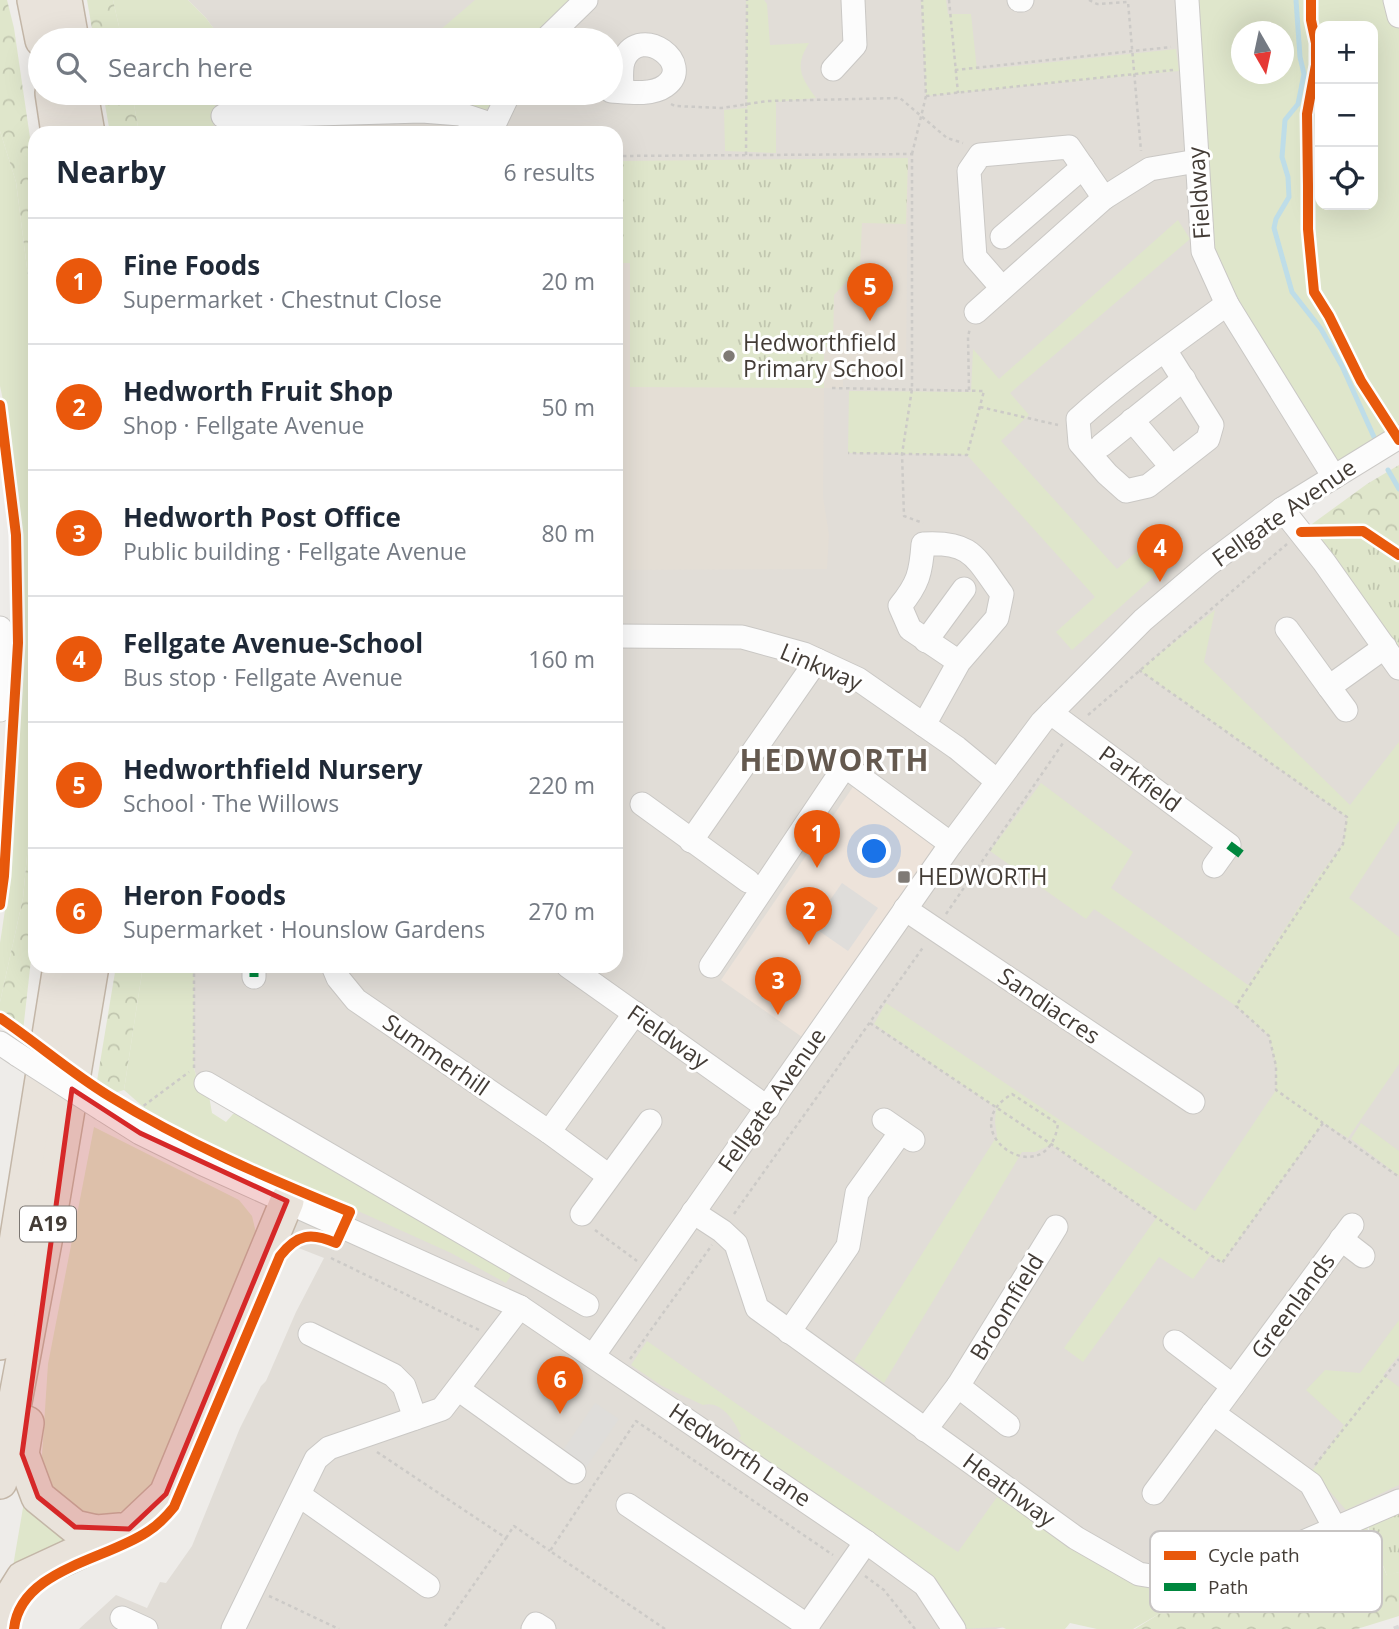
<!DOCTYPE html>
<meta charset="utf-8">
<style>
:root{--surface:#fff;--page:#f6f6f7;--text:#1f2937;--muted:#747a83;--line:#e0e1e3;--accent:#ea580c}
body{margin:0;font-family:"Open Sans",sans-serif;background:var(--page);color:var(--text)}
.controls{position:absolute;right:21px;top:21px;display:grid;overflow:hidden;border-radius:14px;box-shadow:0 7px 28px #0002}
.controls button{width:63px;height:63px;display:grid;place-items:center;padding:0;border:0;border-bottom:2px solid var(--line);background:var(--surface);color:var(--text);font:35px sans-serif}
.compass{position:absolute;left:1231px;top:21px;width:63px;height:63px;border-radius:50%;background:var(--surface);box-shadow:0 7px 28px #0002;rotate:171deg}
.you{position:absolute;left:875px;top:852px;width:24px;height:24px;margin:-18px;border:5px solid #fff;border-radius:50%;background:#1a73e8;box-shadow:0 0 0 10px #1a73e833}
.badge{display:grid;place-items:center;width:46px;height:46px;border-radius:50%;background:var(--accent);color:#fff;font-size:23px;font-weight:700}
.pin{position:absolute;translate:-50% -58px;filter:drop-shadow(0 2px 4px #0008)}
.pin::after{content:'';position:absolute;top:37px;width:24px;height:21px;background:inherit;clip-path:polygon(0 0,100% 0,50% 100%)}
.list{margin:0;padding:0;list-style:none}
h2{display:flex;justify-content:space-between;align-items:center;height:91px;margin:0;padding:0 28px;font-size:30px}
h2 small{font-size:23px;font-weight:400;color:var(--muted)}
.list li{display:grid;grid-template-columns:46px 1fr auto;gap:21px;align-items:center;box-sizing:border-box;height:126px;padding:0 28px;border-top:2px solid var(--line)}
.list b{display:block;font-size:26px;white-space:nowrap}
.list p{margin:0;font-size:23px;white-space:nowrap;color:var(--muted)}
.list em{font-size:23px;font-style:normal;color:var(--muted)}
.icon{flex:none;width:38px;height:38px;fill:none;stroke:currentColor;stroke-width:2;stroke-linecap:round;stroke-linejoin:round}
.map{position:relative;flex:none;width:1399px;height:1629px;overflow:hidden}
.search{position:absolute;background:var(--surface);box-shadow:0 7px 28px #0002;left:28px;top:28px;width:595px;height:77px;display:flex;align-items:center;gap:18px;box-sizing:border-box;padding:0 24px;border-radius:38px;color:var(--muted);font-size:26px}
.panel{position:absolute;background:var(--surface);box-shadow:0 7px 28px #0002;left:28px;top:126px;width:595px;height:847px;border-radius:21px}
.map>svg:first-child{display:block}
.residential{fill:#e1ddd7}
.commercial{fill:#ede3da}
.education{fill:#e4ded5}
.green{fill:#dfe6cb;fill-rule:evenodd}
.forest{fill:url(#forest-crowns)}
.park{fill:url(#park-tufts)}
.parking{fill:#dfddda}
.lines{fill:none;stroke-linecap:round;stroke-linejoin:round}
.stream{stroke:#bedde8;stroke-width:5}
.minor-casing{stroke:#cac8c5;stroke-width:25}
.highway-casing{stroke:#c3b6a7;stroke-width:36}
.path{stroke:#cccac7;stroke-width:2.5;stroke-dasharray:3.5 3.5;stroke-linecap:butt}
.minor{stroke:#fcfcfc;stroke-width:23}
.highway{stroke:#e9e3db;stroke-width:33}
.rail{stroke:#d9d8d8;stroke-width:5;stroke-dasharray:9 9;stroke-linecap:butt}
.minor-bridge-casing{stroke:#cac8c5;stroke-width:25;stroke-linecap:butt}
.minor-bridge{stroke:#fcfcfc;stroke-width:23}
.quiet{stroke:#00873e;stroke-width:9;stroke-dasharray:18 9;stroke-linecap:butt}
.cycleway-casing{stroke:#fff;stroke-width:15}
.cycleway{stroke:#e8590c;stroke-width:10}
.marked{fill:#d62828;fill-opacity:0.2;stroke:#d62828;stroke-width:5;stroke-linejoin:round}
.poi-dot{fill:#7f7a75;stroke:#fff;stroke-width:2.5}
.labels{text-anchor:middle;stroke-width:6;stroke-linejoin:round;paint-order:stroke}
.shield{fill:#fff;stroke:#7b7672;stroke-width:2}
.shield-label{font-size:21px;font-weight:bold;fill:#433c36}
.street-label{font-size:23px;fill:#433c36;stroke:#fff}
.poi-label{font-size:23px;fill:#433c36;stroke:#fff;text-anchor:start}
.district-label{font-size:30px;font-weight:bold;letter-spacing:2px;fill:#64594f;stroke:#fff}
.key{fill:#fff;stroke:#c7c4c3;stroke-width:2}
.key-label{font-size:19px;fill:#433c36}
</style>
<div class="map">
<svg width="1399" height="1629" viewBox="0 0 1399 1629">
<defs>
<pattern id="forest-crowns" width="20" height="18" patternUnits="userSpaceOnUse" patternTransform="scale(1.75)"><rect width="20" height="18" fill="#dfe6cb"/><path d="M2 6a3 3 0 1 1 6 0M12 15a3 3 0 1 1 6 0" fill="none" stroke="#c1c6af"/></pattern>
<pattern id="park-tufts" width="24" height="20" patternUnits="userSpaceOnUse" patternTransform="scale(1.75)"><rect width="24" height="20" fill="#dfe6cb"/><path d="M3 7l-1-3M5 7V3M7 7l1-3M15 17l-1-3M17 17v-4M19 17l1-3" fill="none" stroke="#c1c6af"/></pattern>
</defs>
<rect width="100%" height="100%" fill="#eeece9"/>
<polygon class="residential" points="188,0 1194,0 1334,477 1282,508 1399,668 1399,1501 1232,1573 996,1629 79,1629 116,1595 147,1608 160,1582 166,1583 192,1546 240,1428 261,1386 266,1381 296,1312 324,1258 273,1238 311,1153 200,1091 194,1068 194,966 616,966 616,133 213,133 213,121 217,93 611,93 611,40 222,40 206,18"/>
<polygon class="commercial" points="857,781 937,846 802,1037 721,980"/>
<polygon class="education" points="908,158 906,379 843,378 843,388 824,388 823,497 829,535 827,569 616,570 616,161"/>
<g class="green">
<polygon points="113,0 188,0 206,18 222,40 122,40"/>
<polygon points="475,0 571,0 534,40 439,40 439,31"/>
<path d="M746,0H764L767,4L770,45L809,43C794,67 801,77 816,98L776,102V153L725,151L724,110L747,108Z"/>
<polygon points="921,0 946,0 948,14 971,14 977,70 1176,49 1179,71 926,96"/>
<path d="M1194,0H1395L1399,16V437L1334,477L1244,321L1211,241ZM1320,26H1373V205H1320ZM1242,32H1284V74H1242Z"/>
<polygon points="132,93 216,93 213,133 139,133"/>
<polygon points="440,93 501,93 494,104 480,113 440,103"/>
<polygon points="0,131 16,182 35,331 35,771 23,898 0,1002 0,943 10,877 24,611 17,497 11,438 0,386"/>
<polygon points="1178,220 1190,239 1010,393 1029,415 1001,441 1117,569 1157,534 1177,556 1072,650 1056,632 1095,597 967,455 848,453 849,391 971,392 973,349 999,379"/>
<polygon points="1215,610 1204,662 1350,805 1399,742 1399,821 1349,898 1399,937 1399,1064 1348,1138 1323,1123 1222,1263 1210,1256 1193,1279 1159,1257 1083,1362 1064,1348 1157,1217 1051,1145 1035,1152 1022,1152 884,1383 854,1361 997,1136 995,1122 996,1108 874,1024 886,1003 1195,1211 1276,1090 1276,1066 1269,1036 1236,1006 1094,909 1086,919 990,851 1041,783 1133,852 1111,888 1248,985 1319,876 1343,844 1347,817 1139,670"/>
<polygon points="143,966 194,966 194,1068 200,1091 209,1096 212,1113 226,1122 233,1114 243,1113 513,1272 506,1283 451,1253 214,1146 149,1112 124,1090"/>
<polygon points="1361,1123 1399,1151 1399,1176 1351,1139"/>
<polygon points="94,1127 239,1200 252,1216 257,1237 176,1438 145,1497 113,1516 85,1513 59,1497 41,1470 48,1364"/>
<polygon points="1399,1320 1399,1355 1383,1375 1399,1387 1399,1485 1346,1510 1312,1471 1344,1425 1306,1390 1325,1370 1360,1373"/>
<path d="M647,1341L751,1414L958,1552L997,1497L1047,1532L1055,1523L1076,1538L1188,1582L1366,1525L1387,1576L1344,1587L1320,1576L1314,1578L1304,1572L1212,1610L1159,1614L1133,1629H1097L1070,1623L1065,1629H1006L1002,1627L958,1629L935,1583L917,1564L757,1455L739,1438L741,1436C735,1421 721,1400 703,1405L662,1386L631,1365Z"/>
<path d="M25,1496C42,1521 49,1531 79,1537L11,1578Z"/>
</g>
<g class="forest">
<polygon points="0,0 7,0 14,28 35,172 35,331 16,182 0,131"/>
<polygon points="87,0 113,0 122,40 94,40"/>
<polygon points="103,93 132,93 139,133 110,133"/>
<polygon points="1399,465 1399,555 1363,531 1301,532 1367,484"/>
<polygon points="35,771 35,924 23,1031 0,1014 0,1002 23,898"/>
<polygon points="116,966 143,966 124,1090 111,1094 97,1081"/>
<polygon points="1304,1572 1314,1577 1319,1576 1344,1587 1399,1572 1399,1616 1357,1629 1135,1629 1159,1614 1212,1610"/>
</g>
<g class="park">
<polygon points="908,158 906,224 862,223 860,267 834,295 833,347 824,347 824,388 630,387 630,263 616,263 616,161"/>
<polygon points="1363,531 1399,555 1399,661 1301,532"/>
<polygon points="1399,1513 1399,1572 1387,1576 1367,1523"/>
</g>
<g class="parking">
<polygon points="842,883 878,908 848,951 812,926"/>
<polygon points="595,1403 619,1419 585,1469 561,1453"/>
</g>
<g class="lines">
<g class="stream">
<polyline points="1296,0 1300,57 1304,74 1298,104 1285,120 1282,157 1288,177 1289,197 1276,219 1274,228 1292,292 1321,329 1342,366 1374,437"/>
<polyline points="1388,470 1399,489"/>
</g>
<defs>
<g id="minor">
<polyline points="1019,0 1022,0"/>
<polyline points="1187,0 1203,251 1227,304 1334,477"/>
<polyline points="1395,0 1399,16"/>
<polyline points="545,40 586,0"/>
<polyline points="833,69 855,45 853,0"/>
<path d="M611,91C627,92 651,96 665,86C696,64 641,23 624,59C620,68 622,81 622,91"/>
<polyline points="246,93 246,116 422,111 460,114 493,125"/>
<polyline points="223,116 246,116"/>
<polyline points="490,133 509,93"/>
<polyline points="1002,237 1083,167"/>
<polyline points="1002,288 975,257 969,171 980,155 1069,147 1104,198"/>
<polyline points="976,312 1104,198 1150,169 1197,161"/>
<path d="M1165,350L1212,425L1208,439L1148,486L1126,491L1107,474L1080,443L1078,419C1125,377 1177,341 1227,304"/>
<polyline points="1132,420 1164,458"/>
<polyline points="1102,445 1184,379"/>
<polyline points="1282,509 1324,562 1399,668"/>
<polyline points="0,628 0,710"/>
<polyline points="1287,629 1329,687"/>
<polyline points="616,636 742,637 804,654 858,679 957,748 997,781"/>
<polyline points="926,641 964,589"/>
<polyline points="1346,710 1329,687 1385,647"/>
<polyline points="1051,713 1229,845 1214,866"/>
<path d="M924,725L959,662L910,629L900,606C918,584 921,573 923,544C972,541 975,557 1002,594L997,618L959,662"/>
<polyline points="642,804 748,881"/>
<polyline points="691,841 817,660"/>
<polyline points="905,909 1193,1102"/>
<polyline points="254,966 254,977"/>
<polyline points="333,966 338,978 356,1000 549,1132 635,1013"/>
<polyline points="568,966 768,1108"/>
<polyline points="711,966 845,766 951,844"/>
<polyline points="0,1043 18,1055"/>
<polyline points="206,1083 587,1305"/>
<polyline points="102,1109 140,1133 201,1163 520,1307 866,1542 925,1585 954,1629"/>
<polyline points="884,1120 913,1140"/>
<polyline points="549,1132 609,1176"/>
<polyline points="693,1212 722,1231 736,1244 757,1308 1076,1538 1139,1574 1188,1582 1231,1573 1399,1501"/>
<polyline points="582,1214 650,1121"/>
<polyline points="1341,1239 1363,1256"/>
<polyline points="789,1332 848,1246 857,1193 901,1132"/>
<polyline points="310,1334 393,1375 404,1386 415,1418"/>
<polyline points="1175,1342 1233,1386"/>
<polyline points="593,1356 951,844 1042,722 1143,620 1209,564 1282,509 1399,437"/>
<polyline points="458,1389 574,1472"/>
<polyline points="1213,1413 1311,1484 1335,1528"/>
<polyline points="1008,1425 958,1386 1056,1227"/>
<polyline points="925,1430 958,1386"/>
<polyline points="1154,1493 1352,1225"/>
<polyline points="299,1495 428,1586"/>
<polyline points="628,1505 808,1626"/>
<polyline points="122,1618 146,1629"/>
<polyline points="233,1629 316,1459 329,1448 442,1409 520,1307"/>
<polyline points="533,1629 536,1624 544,1629"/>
<polyline points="805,1629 866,1542"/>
</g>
<g id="highway">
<polyline points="34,0 42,40"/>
<polyline points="65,0 72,40"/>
<polyline points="52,93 58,133"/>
<polyline points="81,93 88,133"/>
<polyline points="0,1343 60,966"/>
<polyline points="27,1423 22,1454 38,1497 75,1527 97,1532 120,1530"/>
<polyline points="0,1482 53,1199 92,966"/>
<polyline points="1,1629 3,1610 23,1578 129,1529 166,1494 287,1201"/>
</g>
</defs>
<use href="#minor" class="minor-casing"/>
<use href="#highway" class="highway-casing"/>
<g class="path">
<polyline points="949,0 958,93"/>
<polyline points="1089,0 1097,4 1128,2 1141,151"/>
<polyline points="955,70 1171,47"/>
<polyline points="926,96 1173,70"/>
<polyline points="671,104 675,106 722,108 767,101 900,98 947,138 963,143"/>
<polyline points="912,154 926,96 922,0"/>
<polyline points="746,155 747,0"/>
<polyline points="616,156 912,154 912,389 902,454 904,516 923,523"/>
<polyline points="832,388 984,391 967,455 848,453"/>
<polyline points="969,390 968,337 970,328"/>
<polyline points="980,407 1058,425"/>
<polyline points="1139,670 1347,817 1343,844 1236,1006 1269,1036 1276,1066 1276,1090 1323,1123"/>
<polyline points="1088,715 1287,544"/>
<polyline points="946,914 1063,743"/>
<polyline points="870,1023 1051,1144 1222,1263 1323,1123 1399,1177"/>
<polyline points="194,1068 194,966"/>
<path d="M1012,1094L1058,1124C1047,1197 949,1131 1012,1094Z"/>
<polyline points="138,1110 189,1072"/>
<polyline points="734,1214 924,946"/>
<polyline points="595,1230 637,1261"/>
<polyline points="331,1258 479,1330"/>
<polyline points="630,1359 712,1245"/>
<polyline points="377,1452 506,1538 443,1629"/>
<polyline points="1315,1465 1399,1359"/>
<polyline points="506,1538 514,1526 550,1551"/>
<polyline points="865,1576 884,1590 915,1629"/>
<polyline points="269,1596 339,1629"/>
<polyline points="665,1629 550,1551 636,1421 833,1555"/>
</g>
<use href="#minor" class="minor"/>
<use href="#highway" class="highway"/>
<polyline class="rail" points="1394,1629 1399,1627"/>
<defs>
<polyline id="minor-bridge" points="18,1055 102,1109"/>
</defs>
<use href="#minor-bridge" class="minor-bridge-casing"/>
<use href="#minor-bridge" class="minor-bridge"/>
<g class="quiet">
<polyline points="1229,845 1241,854"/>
<polyline points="254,966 254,977"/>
</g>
<defs>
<g id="cycleway">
<polyline points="1311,0 1311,20 1316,43 1316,65 1307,114 1308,186 1308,229 1314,292 1329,316 1361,381 1399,440"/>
<polyline points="0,405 16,535 18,643 4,876 0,905"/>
<polyline points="1301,532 1363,531 1399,555"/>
<path d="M0,1018C37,1043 71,1073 109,1096C185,1143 267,1178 350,1212L336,1243C311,1232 297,1234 280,1256L174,1507C166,1517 158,1525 147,1532C105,1560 20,1570 14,1629"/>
</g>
</defs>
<use href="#cycleway" class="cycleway-casing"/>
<use href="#cycleway" class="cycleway"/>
</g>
<path class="marked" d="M72,1089L140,1133L287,1201L166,1494L129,1529L75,1527L38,1497L22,1454Z"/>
<g class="poi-dot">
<circle cx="729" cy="356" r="7"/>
<rect x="897" y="870" width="14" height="14" rx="3.5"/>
</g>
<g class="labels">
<rect class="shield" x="20" y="1206.5" width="56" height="35" rx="5"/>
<g class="shield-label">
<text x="48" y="1231">A19</text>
</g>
<g class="street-label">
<text transform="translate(1199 193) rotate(-94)" y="8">Fieldway</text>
<text transform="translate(1284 513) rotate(-35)" y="8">Fellgate Avenue</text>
<text transform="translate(821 667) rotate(23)" y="8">Linkway</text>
<text transform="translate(1140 779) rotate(36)" y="8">Parkfield</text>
<text transform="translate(1049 1006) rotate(34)" y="8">Sandiacres</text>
<text transform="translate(668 1037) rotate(35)" y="8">Fieldway</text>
<text transform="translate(436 1055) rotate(35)" y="8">Summerhill</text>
<text transform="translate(772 1100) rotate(-55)" y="8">Fellgate Avenue</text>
<text transform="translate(1293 1306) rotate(-54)" y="8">Greenlands</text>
<text transform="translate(1007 1307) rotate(-59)" y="8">Broomfield</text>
<text transform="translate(740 1455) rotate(34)" y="8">Hedworth Lane</text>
<text transform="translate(1009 1490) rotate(36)" y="8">Heathway</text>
</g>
<g class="poi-label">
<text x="743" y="351">Hedworthfield<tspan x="743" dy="26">Primary School</tspan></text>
<text x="918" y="885">HEDWORTH</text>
</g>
<g class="district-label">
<text x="835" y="771">HEDWORTH</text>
</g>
</g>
<rect x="1150" y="1531" width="232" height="81" rx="10" class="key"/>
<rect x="1164" y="1551" width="32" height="9" fill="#e8590c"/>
<rect x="1164" y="1583" width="32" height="8" fill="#00873e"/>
<g class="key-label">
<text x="1208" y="1562">Cycle path</text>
<text x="1208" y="1594">Path</text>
</g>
</svg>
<div class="controls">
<button>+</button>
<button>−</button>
<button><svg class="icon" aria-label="locate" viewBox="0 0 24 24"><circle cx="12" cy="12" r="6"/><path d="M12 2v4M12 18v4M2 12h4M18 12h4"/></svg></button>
</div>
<svg class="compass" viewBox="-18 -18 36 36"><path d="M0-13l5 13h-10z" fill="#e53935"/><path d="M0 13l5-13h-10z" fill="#747a83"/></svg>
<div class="you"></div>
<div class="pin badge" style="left:817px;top:868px">1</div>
<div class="pin badge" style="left:809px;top:945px">2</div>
<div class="pin badge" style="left:778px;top:1015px">3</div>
<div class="pin badge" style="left:1160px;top:582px">4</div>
<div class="pin badge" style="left:870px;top:321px">5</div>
<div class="pin badge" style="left:560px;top:1414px">6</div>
<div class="search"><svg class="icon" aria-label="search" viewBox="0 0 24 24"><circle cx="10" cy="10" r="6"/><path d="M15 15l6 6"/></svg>Search here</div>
<section class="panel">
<h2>Nearby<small>6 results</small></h2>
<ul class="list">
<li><span class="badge">1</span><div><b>Fine Foods</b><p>Supermarket · Chestnut Close</p></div><em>20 m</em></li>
<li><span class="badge">2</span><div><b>Hedworth Fruit Shop</b><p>Shop · Fellgate Avenue</p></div><em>50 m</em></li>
<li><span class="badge">3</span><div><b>Hedworth Post Office</b><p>Public building · Fellgate Avenue</p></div><em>80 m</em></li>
<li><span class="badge">4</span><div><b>Fellgate Avenue-School</b><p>Bus stop · Fellgate Avenue</p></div><em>160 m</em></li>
<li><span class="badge">5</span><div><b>Hedworthfield Nursery</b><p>School · The Willows</p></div><em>220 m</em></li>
<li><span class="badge">6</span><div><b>Heron Foods</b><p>Supermarket · Hounslow Gardens</p></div><em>270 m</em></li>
</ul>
</section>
</div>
